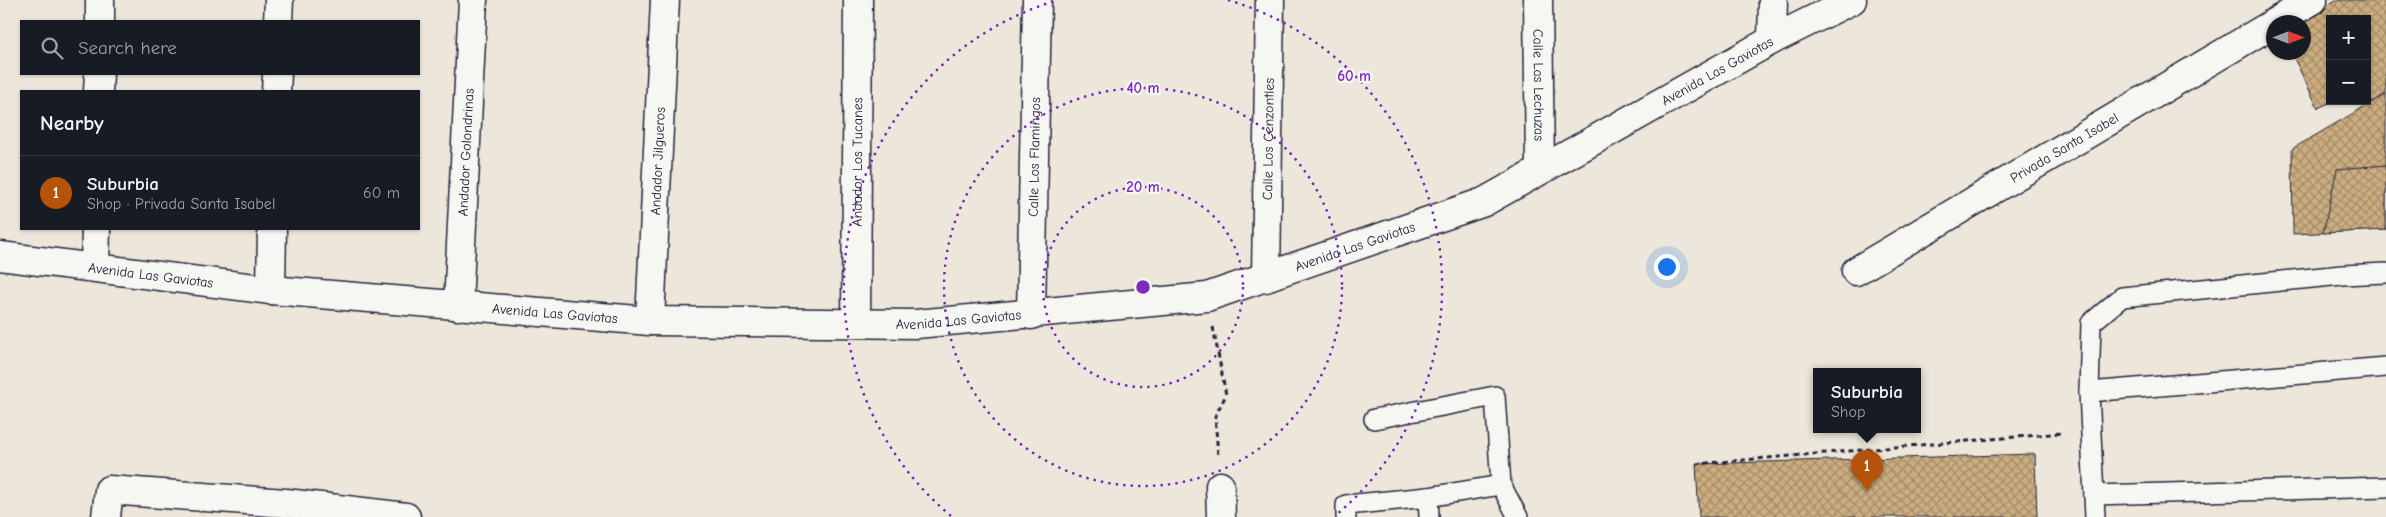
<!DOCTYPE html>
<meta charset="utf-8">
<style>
:root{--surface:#171b24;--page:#242831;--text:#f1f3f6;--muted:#9ea1a6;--line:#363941;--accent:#b45309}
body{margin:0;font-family:"Comic Neue",sans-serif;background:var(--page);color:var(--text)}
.controls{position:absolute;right:15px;top:15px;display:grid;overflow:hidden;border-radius:0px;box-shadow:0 1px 4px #0004}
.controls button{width:45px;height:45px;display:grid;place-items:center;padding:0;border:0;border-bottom:1px solid var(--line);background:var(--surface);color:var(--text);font:25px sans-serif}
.compass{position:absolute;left:2266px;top:15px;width:45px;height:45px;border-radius:50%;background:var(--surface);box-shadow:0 1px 4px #0004;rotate:90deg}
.you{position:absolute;left:1666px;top:266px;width:18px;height:18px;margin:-12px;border:4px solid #fff;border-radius:50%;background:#1a73e8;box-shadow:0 0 0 8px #1a73e833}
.badge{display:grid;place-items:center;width:32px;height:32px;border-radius:50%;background:var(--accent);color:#fff;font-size:16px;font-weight:700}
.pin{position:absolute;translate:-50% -41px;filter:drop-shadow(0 1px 2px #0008)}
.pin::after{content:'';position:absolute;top:26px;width:18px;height:15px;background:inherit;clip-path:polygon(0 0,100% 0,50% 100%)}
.popup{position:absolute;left:1813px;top:368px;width:108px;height:65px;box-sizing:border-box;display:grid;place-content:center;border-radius:0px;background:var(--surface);filter:drop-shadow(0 1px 4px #0005);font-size:16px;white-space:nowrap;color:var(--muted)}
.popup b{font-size:19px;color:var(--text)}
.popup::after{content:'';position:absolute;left:50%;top:100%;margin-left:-10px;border:10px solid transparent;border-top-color:var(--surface)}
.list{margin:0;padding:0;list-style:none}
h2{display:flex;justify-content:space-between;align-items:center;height:65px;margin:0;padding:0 20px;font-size:21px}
h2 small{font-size:16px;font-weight:400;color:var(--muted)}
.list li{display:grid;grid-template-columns:32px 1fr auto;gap:15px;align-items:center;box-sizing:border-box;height:75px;padding:0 20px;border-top:1px solid var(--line)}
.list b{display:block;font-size:19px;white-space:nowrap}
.list p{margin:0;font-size:16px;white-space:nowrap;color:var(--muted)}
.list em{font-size:16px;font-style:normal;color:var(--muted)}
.icon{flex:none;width:28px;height:28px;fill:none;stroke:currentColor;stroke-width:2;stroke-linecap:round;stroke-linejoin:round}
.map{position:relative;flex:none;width:2386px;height:517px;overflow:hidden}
.search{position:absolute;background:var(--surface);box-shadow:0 1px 4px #0004;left:20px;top:20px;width:400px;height:55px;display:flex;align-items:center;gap:12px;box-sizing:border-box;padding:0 18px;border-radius:0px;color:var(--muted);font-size:19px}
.panel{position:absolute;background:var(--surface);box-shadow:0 1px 4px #0004;left:20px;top:90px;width:400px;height:140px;border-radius:0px}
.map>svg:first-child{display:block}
.building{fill:url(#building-cross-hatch);stroke:#22223b}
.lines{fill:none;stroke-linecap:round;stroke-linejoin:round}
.lane-casing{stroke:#22223b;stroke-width:22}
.street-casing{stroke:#22223b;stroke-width:31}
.path{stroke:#22223b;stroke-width:3;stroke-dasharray:5 4;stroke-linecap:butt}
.lane{stroke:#f6f6f2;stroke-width:19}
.street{stroke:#f6f6f2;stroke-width:28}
.ring{fill:none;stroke:#7b2cbf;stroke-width:2.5;stroke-dasharray:2.5 5}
.labels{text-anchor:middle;stroke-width:4.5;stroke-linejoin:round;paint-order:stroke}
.street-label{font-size:14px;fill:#22223b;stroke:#f6f6f2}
.centre{fill:#7b2cbf;stroke:#f6f6f2;stroke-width:2.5}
.ring-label{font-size:15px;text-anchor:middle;font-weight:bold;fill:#7b2cbf;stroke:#f6f6f2;stroke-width:4.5;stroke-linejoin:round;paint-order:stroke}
</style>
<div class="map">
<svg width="2386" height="517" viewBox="0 0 2386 517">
<defs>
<pattern id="building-cross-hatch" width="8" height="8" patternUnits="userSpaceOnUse" patternTransform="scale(1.25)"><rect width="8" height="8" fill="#cbad7f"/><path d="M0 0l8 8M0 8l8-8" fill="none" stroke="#a48c69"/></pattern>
</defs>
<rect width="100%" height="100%" fill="#ede7db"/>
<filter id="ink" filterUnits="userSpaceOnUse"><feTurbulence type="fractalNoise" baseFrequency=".02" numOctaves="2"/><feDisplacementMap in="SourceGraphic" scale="10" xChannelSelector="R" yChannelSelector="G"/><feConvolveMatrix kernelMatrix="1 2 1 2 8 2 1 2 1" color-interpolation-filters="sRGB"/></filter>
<g filter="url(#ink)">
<g class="building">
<polygon points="2336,0 2386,0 2386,94 2372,102 2367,94 2367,19 2330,19 2330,101 2334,101 2318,108 2291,52 2304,52 2304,22 2295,22"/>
<polygon points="2386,94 2386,230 2293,234 2292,149"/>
<polygon points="2386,165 2386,230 2323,233 2337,169"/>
<polygon points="2035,454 2037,517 1699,517 1696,464"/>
</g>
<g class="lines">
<defs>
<g id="lane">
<polyline points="2089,392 2386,367"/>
<polyline points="1374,419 1495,396 1501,485 1518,517"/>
<polyline points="2094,495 2386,487"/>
<polyline points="1346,517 1346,505 1428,497"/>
<polyline points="1429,517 1428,497 1501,485"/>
<polyline points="2095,517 2089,392 2091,323 2122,297 2342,275 2386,273"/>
</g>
<g id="street">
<path id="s1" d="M1538,0L1540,170"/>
<polyline points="100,21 100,0"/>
<polyline points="278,21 279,0"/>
<polyline points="2275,22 2313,0"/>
<polyline points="1772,40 1773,0"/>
<polyline points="98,91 99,74"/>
<polyline points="276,91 277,74"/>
<path id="s2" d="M0,256L271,290L650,321L916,324L1207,297L1484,202L1772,40L1852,0"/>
<polyline points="95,266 96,229"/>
<path id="s3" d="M1856,271L2274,23"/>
<path id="s4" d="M1266,278L1270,0"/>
<polyline points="271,290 272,229"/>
<path id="s5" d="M458,306L473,0"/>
<path id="s6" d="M1031,315L1037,0"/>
<path id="s7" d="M650,321L665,0"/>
<path id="s8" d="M856,323L858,0"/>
<polyline points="1220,486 1221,517"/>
<polyline points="106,517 109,490 286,503 406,517"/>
</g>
</defs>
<use href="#lane" class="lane-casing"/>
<use href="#street" class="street-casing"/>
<g class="path">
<polyline points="1213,327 1226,395 1215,416 1218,456"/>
<polyline points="1696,464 2062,433"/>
</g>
<use href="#lane" class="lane"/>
<use href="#street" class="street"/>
</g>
</g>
<g class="ring">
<circle cx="1143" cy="287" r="100"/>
<circle cx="1143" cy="287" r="199"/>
<path d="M951 516A299 299 0 0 1 1058 0M1228 0A299 299 0 0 1 1335 516"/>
</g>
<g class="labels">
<g class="street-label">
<text dy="5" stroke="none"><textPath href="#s2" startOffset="1772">Avenida Las Gaviotas</textPath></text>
<text dy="5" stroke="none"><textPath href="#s1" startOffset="85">Calle Las Lechuzas</textPath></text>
<text dy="5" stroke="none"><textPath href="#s4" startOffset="139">Calle Los Cenzontles</textPath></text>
<text dy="5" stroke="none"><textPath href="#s3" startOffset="242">Privada Santa Isabel</textPath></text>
<text dy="5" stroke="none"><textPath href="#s5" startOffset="154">Andador Golondrinas</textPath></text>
<text dy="5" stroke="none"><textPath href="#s6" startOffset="158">Calle Los Flamingos</textPath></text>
<text dy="5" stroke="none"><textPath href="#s7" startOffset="160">Andador Jilgueros</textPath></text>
<text dy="5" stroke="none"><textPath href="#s8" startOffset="161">Andador Los Tucanes</textPath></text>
<text dy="5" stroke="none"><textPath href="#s2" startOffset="1368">Avenida Las Gaviotas</textPath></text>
<text dy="5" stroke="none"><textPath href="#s2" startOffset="152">Avenida Las Gaviotas</textPath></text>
<text dy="5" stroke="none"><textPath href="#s2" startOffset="558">Avenida Las Gaviotas</textPath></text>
<text dy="5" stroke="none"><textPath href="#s2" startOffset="962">Avenida Las Gaviotas</textPath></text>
</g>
</g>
<circle cx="1143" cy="287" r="8" class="centre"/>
<g class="ring-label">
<text x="1354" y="81">60 m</text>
<text x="1143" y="93">40 m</text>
<text x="1143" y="192">20 m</text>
</g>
</svg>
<div class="controls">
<button>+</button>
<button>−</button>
</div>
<svg class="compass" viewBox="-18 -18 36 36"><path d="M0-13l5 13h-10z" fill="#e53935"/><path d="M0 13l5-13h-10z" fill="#9ea1a6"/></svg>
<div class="you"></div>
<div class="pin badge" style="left:1867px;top:491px">1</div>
<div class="popup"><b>Suburbia</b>Shop</div>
<div class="search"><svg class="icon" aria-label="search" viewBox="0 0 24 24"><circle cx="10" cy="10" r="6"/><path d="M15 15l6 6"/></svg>Search here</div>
<section class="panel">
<h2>Nearby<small></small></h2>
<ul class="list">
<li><span class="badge">1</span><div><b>Suburbia</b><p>Shop · Privada Santa Isabel</p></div><em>60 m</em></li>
</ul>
</section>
</div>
